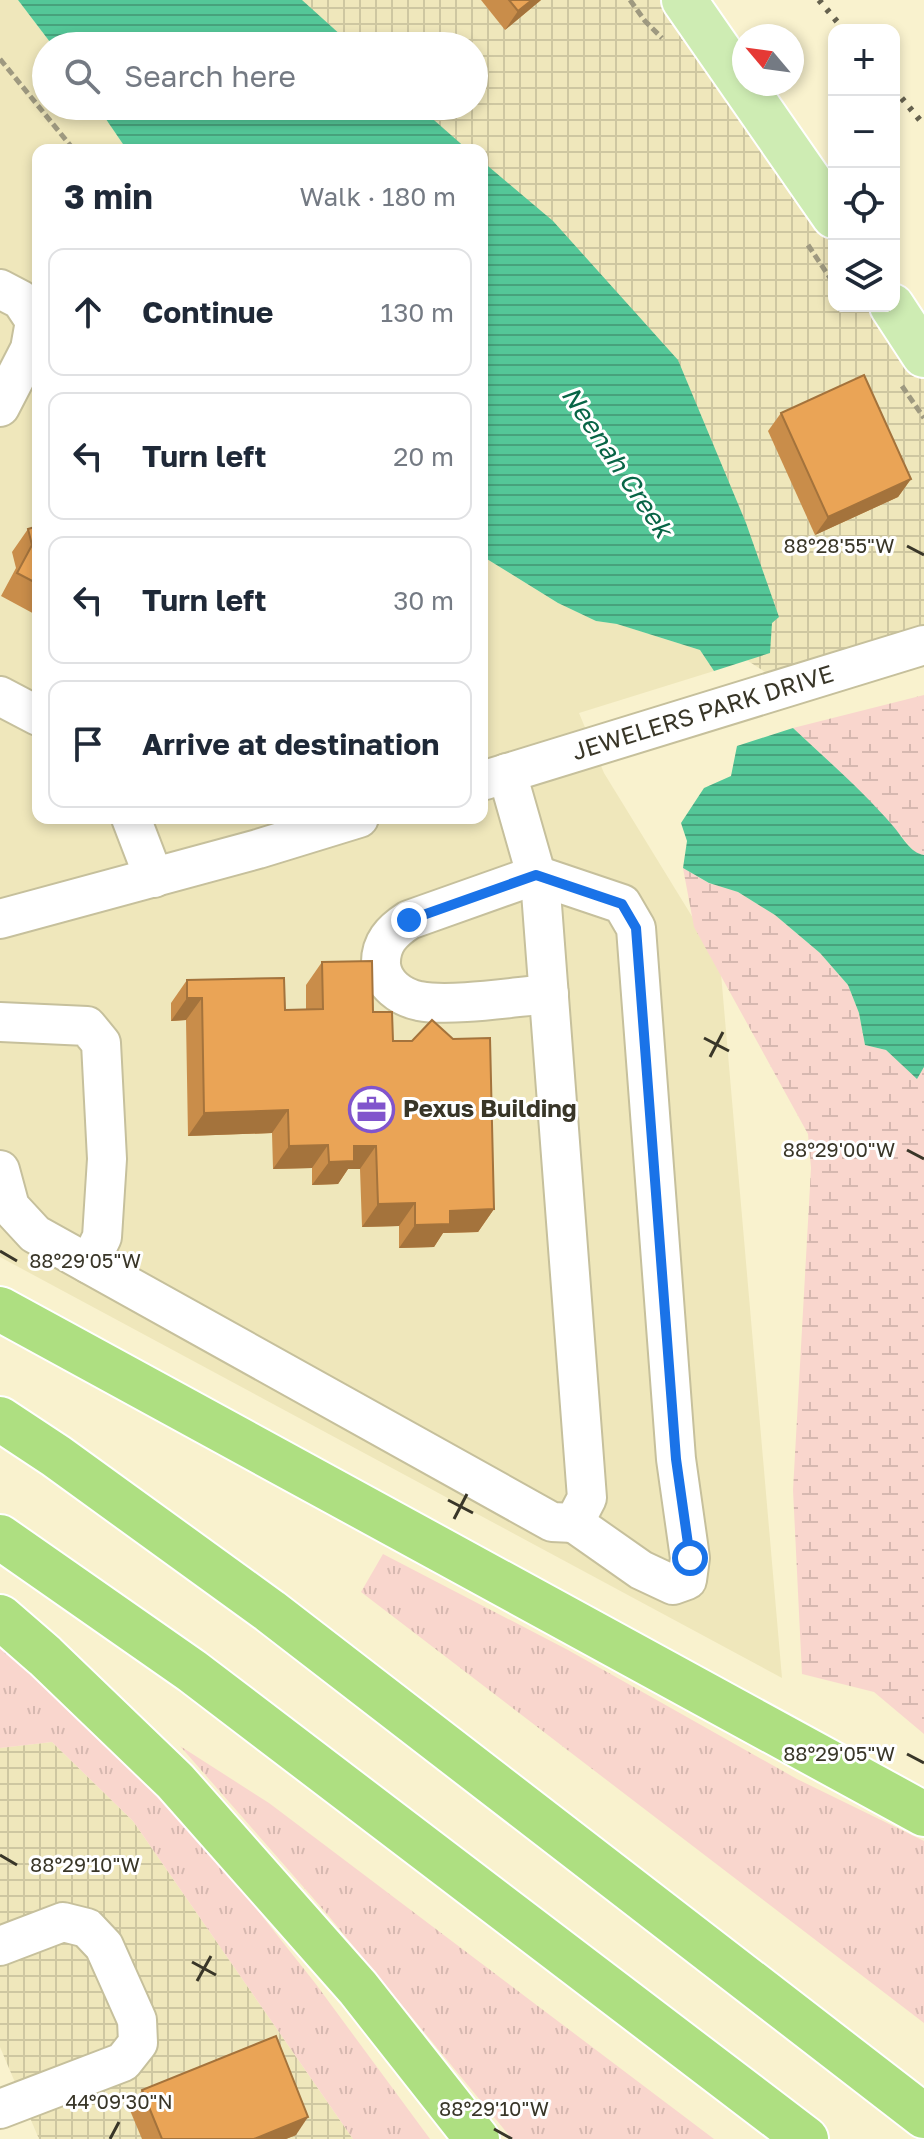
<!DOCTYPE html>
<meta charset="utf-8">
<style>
:root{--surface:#fff;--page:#f2f2f3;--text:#1f2937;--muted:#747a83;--line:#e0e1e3}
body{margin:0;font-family:"Golos Text",sans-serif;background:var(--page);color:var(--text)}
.controls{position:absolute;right:24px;top:24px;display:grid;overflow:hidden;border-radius:16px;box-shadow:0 4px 12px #0003}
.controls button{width:72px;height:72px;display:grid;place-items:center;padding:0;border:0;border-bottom:2px solid var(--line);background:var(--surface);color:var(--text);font:40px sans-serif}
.compass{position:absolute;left:732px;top:24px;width:72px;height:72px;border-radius:50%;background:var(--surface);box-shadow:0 4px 12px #0003;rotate:299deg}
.stop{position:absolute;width:24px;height:24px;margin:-18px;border:6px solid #1a73e8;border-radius:50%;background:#fff}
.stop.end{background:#1a73e8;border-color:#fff;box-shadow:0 2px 8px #0008}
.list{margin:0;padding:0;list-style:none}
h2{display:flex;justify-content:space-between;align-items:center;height:104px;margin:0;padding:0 32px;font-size:34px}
h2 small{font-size:26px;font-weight:400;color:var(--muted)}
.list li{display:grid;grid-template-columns:52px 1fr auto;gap:24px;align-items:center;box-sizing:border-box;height:128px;margin:0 16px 16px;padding:0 16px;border:2px solid var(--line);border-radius:16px}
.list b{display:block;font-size:30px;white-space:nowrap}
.list em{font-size:26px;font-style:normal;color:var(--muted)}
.icon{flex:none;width:44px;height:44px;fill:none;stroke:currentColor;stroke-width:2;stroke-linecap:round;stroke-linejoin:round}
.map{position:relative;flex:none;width:924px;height:2139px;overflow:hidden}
.search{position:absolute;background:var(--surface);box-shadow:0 4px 12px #0003;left:32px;top:32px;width:456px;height:88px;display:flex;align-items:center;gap:20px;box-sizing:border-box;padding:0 28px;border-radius:44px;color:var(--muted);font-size:30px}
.panel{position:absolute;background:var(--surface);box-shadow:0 4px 12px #0003;left:32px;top:144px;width:456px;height:680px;border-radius:16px}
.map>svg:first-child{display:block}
.built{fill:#efe7bb}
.industrial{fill:url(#industrial-grid)}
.grass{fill:url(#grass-tufts)}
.wetland{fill:url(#wetland-marsh)}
.water{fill:url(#water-rules)}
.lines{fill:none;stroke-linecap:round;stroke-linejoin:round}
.minor-casing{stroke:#c6c09c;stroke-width:42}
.major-casing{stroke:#fff;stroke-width:48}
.highway-casing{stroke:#fff;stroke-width:48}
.path{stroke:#9e9980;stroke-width:5;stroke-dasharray:8 4;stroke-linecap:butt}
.minor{stroke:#fff;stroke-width:38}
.major{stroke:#ceecb3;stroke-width:44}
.highway{stroke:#aedf81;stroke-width:44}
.rail{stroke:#65614e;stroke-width:6;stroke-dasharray:4 8;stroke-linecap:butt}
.wall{fill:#c98d4a}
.shaded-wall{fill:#a4733c}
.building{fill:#eaa456;stroke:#a4733c;stroke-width:2}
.route{stroke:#1a73e8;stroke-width:10}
.ticks{fill:none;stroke:#393628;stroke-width:3}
.labels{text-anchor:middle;stroke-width:6;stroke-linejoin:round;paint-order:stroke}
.street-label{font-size:24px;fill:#393628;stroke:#fff}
.poi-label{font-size:24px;font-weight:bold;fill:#393628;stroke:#fff;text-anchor:start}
.water-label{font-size:26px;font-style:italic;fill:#086546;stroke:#fff}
.ticks-label{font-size:20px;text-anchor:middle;fill:#393628;stroke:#fff;stroke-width:6;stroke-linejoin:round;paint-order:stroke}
</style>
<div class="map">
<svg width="924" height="2139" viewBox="0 0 924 2139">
<defs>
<pattern id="industrial-grid" width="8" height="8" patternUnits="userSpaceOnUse" patternTransform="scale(2)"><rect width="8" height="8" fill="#efe7bb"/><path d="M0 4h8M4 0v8" fill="none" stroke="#cec7a1"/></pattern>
<pattern id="grass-tufts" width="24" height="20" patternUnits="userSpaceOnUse" patternTransform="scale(2)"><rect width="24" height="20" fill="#f9d6cd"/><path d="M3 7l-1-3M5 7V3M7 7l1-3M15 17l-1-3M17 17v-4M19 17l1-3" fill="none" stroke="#d6b8b0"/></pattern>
<pattern id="wetland-marsh" width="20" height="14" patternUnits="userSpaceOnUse" patternTransform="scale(2)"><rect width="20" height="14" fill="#f9d6cd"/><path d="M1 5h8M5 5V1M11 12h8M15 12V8" fill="none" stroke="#d6b8b0"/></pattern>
<pattern id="water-rules" width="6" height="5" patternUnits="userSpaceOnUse" patternTransform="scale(2)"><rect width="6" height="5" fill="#54c798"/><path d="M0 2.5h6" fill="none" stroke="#47a27c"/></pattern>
</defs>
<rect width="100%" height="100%" fill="#f9f2ce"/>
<polygon class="built" points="0,0 18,0 53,46 46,46 46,106 97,106 127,150 38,150 38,818 482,818 482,556 558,603 596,621 617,624 700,650 714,671 579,713 604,773 720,962 782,1678 0,1257"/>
<g class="industrial">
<polygon points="173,0 684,0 834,216 834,306 892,306 924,355 924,645 788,687 745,659 482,270 482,150 351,150 299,106 474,106 474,46 228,46"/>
<polygon points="52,1742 133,1821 353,2139 39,2139 0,2047 0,1748"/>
</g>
<g class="grass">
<polygon points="383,1554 568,1650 797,1779 924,1841 924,2023 361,1592"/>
<polygon points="0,1646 136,1769 221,1864 315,1983 430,2139 353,2139 133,1821 52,1742 0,1748"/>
<polygon points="180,1746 269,1803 714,2139 512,2139 327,1914"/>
</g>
<g class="wetland">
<path d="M924,695V855L916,854C879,808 837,768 793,728Z"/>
<polygon points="683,868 709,883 738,892 775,915 820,953 848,985 859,1013 865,1045 886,1050 917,1078 924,1067 924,1734 874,1692 802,1674 793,1490 811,1168 808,1134 694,927"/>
</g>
<g class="water">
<polygon points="18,0 302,0 353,46 53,46"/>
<polygon points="97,106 418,106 468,150 127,150"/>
<polygon points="482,161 553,221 678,360 746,523 779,617 772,623 770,653 714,671 700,650 617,624 596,621 558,603 482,556"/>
<path d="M793,728C827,760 863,791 893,826C902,836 910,853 924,855V1067L917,1079L886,1050L865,1045L859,1013L848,985L820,953L775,915L738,892L709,883L683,868L687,841L681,823L704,788L731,776L737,746Z"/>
</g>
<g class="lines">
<defs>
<g id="minor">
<polyline points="0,289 21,300 35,321 30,349 0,407"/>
<polyline points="0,696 38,716"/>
<path id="s1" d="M485,780L924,645"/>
<polyline points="131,818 154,878"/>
<polyline points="0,919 258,849 359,818"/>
<path d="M549,994C514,997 451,1007 419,1001C400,997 383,984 381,965C380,943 392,931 409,920L536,875L622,904L636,928L676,1459L690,1558L687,1580L673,1585L641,1570L574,1523"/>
<polyline points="0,1022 87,1026 101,1043 107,1159 102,1237 89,1264"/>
<polyline points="0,1170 10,1207 35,1234 552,1522 574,1523 587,1498 541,892 507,773"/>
<polyline points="0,1946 63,1922 87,1928 104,1946 137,2020 138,2043 123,2062 0,2109"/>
</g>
<g id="major">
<polyline points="684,0 834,216"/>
<polyline points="892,306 924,355"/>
</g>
<g id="highway">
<polyline points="0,1309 924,1814"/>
<polyline points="0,1419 56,1456 270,1611 924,2116"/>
<polyline points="0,1537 192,1671 806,2139"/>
<polyline points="0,1617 45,1656 175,1781 358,1988 477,2139"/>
</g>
</defs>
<use href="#minor" class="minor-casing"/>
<use href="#major" class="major-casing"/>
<use href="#highway" class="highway-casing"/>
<g class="path">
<polyline points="630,0 645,21 662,38"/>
<polyline points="0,59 74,150"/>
<polyline points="808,245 834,284"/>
<polyline points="902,386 924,418"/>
</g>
<use href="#minor" class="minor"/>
<use href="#major" class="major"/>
<use href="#highway" class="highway"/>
<g class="rail">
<polyline points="819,0 844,30"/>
<polyline points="894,89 924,125"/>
</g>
</g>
<g class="wall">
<polygon points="481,0 541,0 505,30"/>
<polygon points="781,413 911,479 898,497 815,535 768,431"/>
<polygon points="38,525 38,616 1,596 16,568 12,552 28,529 37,526"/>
<polygon points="322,962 373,1012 393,1041 494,1209 478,1232 443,1233 434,1247 399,1248 399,1226 362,1227 360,1169 348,1169 338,1184 312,1185 312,1168 273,1169 272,1133 188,1136 186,1020 171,1021 171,1003 187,980 285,1010 306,1010 306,985"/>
<polygon points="142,2090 296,2135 286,2139 142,2139 129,2108"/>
</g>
<g class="shaded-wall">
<polygon points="532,0 541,0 505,30 518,11"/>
<polygon points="911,479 898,497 815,535 828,517"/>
<polygon points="187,998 202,998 186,1020 171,1021"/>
<polygon points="288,1110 272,1133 188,1136 204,1113"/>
<polygon points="328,1145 312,1168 273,1169 289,1146"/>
<polygon points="354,1146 376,1146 360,1169 348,1169 338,1184 312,1185 329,1162"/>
<polygon points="415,1203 399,1226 362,1227 378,1204"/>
<polygon points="494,1209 478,1232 443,1233 434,1247 399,1248 415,1225 450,1211"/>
<polygon points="308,2117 296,2135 286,2139 254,2139"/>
</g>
<g class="building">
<polygon points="509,0 532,0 518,11"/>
<polygon points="864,375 911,479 828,517 781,413"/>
<polygon points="38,526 38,584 17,573 32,545 28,529"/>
<polygon points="372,961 373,1012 392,1012 393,1041 412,1041 432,1020 453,1039 490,1038 494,1209 450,1211 450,1224 415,1225 415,1203 378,1204 376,1146 354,1146 354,1161 329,1162 328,1145 289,1146 288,1110 204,1113 202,998 187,998 187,980 284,978 285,1010 323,1009 322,962"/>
<polygon points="276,2036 308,2117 254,2139 162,2139 142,2090"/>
</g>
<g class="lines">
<polyline class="route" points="409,920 536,875 622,904 636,928 676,1459 690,1558"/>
</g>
<path class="ticks" d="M907,546L924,555M704,1038L729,1051M710,1057L723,1032M907,1150L924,1159M0,1251L17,1261M448,1500L473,1513M454,1519L467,1494M907,1754L924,1763M0,1855L17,1865M192,1962L216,1975M197,1981L211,1956M494,2129L512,2139M110,2139L119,2122"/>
<defs>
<symbol id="office-ring" viewBox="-11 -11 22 22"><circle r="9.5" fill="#fff" stroke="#8154cc" stroke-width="1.5"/><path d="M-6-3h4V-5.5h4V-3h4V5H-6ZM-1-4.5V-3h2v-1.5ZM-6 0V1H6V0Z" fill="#8154cc"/></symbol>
</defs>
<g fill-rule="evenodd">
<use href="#office-ring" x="346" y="1084" width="51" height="51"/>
</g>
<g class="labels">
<g class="street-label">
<text dy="8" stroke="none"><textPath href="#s1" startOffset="228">JEWELERS PARK DRIVE</textPath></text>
</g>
<g class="poi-label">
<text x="403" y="1117">Pexus Building</text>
</g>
<g class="water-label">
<text transform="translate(617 462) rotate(56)" y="9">Neenah Creek</text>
</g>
</g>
<g class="ticks-label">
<text x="839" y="553">88°28'55"W</text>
<text x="839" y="1157">88°29'00"W</text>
<text x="85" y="1268">88°29'05"W</text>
<text x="839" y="1761">88°29'05"W</text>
<text x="85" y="1872">88°29'10"W</text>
<text x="119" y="2109">44°09'30"N</text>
<text x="494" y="2116">88°29'10"W</text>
</g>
</svg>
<div class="controls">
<button>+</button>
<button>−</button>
<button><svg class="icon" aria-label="locate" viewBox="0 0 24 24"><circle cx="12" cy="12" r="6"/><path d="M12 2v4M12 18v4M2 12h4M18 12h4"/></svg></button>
<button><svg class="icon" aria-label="layers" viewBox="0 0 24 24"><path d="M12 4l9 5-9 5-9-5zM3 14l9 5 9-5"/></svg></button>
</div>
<svg class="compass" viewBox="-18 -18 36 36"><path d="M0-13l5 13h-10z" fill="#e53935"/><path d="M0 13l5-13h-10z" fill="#747a83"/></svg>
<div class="stop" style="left:690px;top:1558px"></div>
<div class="stop end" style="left:409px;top:920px"></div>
<div class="search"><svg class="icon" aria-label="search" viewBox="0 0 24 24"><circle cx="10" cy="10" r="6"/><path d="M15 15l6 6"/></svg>Search here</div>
<section class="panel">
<h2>3 min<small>Walk · 180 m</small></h2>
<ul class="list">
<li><svg class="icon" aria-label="ahead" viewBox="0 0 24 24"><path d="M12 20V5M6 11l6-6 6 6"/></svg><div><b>Continue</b></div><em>130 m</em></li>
<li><svg class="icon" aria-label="left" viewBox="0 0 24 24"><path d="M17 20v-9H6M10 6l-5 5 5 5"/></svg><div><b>Turn left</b></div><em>20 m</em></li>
<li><svg class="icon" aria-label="left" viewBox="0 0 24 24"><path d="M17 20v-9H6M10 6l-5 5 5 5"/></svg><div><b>Turn left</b></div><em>30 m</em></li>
<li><svg class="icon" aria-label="arrive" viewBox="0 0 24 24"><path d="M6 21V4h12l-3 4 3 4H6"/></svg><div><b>Arrive at destination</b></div></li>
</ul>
</section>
</div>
